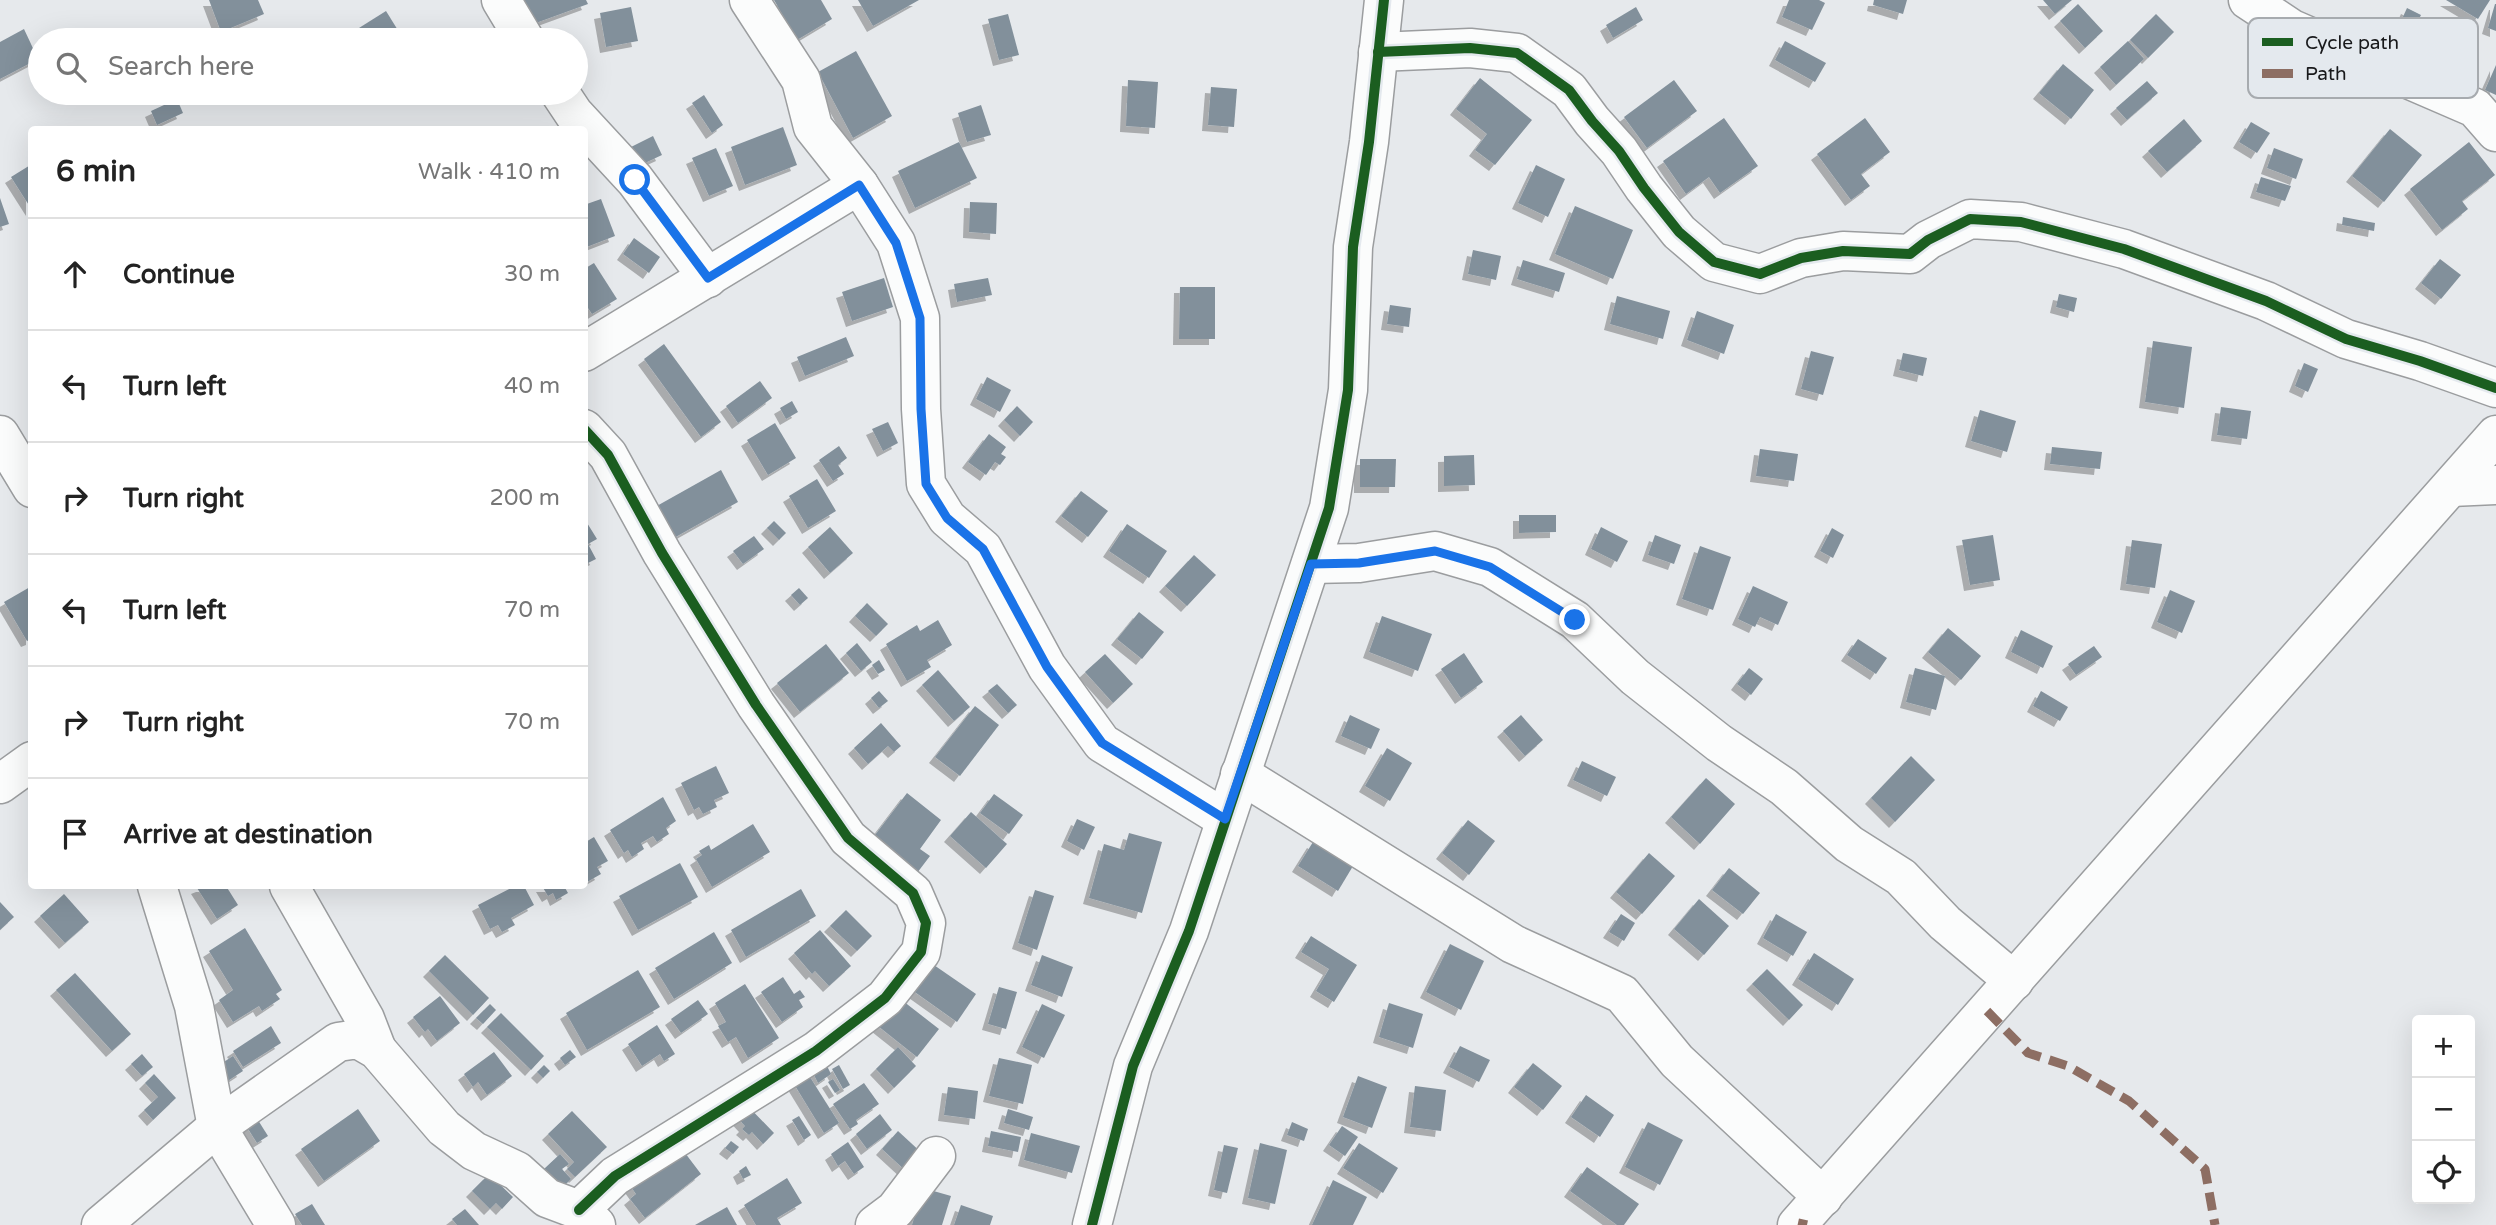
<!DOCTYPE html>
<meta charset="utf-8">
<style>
:root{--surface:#fff;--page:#f6f6f6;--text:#222;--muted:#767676;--line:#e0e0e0}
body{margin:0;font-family:"Varela Round",sans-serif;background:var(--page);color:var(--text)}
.controls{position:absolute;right:21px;bottom:21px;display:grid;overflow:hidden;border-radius:7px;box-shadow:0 7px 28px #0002}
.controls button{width:63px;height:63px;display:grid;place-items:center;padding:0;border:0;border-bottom:2px solid var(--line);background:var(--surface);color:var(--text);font:35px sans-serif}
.stop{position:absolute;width:21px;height:21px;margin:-16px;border:5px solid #1a73e8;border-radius:50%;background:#fff}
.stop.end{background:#1a73e8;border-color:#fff;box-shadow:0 2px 7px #0008}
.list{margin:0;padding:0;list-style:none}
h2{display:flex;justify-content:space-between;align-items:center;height:91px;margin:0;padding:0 28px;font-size:30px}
h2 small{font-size:23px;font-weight:400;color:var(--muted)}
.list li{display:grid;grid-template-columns:46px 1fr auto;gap:21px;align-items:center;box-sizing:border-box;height:112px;padding:0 28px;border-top:2px solid var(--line)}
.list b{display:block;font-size:26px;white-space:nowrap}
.list em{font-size:23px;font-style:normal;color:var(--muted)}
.icon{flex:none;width:38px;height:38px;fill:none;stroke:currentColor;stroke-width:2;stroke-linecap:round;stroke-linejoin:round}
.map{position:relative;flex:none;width:2496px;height:1225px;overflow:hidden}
.search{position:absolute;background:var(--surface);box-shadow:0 7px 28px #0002;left:28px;top:28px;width:560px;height:77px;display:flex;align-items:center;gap:18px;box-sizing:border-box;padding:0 24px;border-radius:38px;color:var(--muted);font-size:26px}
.panel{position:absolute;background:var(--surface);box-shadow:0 7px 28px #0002;left:28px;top:126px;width:560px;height:763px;border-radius:7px}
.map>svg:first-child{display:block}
.building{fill:#82909b;filter:url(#shadow)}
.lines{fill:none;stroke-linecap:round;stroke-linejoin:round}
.minor-casing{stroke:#9b9d9f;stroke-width:41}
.minor{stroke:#fbfcfc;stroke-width:38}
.quiet{stroke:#8d6e63;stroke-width:9;stroke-dasharray:18 9;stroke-linecap:butt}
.cycleway-casing{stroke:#e4e9ee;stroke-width:15}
.cycleway{stroke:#1b5e20;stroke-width:10}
.route{stroke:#1a73e8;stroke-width:9}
.key{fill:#e4e9ee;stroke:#a7abaf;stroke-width:2}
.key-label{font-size:19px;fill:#18191b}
</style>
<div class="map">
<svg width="2496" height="1225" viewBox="0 0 2496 1225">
<defs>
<filter id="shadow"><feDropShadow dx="-6" dy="6" stdDeviation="0" flood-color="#0004"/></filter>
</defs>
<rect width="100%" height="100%" fill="#e6e9ec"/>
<g class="building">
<polygon points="209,0 258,0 264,14 221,32"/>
<polygon points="524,0 586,0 588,4 533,24"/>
<polygon points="774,0 821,0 832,19 797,40"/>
<polygon points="858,0 919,0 873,26"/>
<polygon points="1789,0 1819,0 1825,3 1812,30 1782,17"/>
<polygon points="1874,0 1907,0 1903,14 1873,5"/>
<polygon points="2043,0 2072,0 2055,14"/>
<polygon points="2446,0 2490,0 2478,19"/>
<polygon points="2078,4 2103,31 2085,48 2060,21"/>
<polygon points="2495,4 2496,4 2496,31 2488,28"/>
<polygon points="631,7 638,41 606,47 600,13"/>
<polygon points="1636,7 1643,20 1613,38 1606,25"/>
<polygon points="2407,8 2421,15 2404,49 2391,43"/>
<polygon points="386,11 404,40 356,40 351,33"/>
<polygon points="1008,14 1019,55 999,60 988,19"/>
<polygon points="2156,14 2174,32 2148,58 2130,40"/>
<polygon points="24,29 38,59 0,79 0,42"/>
<polygon points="1785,41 1826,63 1815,82 1775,60"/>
<polygon points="2128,41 2144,59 2116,85 2100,67"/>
<polygon points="856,51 892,116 853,138 818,72"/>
<polygon points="2063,64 2094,90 2071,119 2039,93"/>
<polygon points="2496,65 2496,95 2485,90"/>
<polygon points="1480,78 1532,120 1495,165 1475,150 1487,134 1456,109"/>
<polygon points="1128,80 1158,82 1155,128 1126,126"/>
<polygon points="1674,80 1697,111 1647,148 1624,117"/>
<polygon points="2147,81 2158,93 2127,120 2116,108"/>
<polygon points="1211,87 1237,89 1234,127 1208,125"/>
<polygon points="704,95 723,125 712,133 692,103"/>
<polygon points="177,99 183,113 157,125 151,111"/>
<polygon points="981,105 991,135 967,142 958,113"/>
<polygon points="1724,118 1758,166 1720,193 1709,177 1686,194 1663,161"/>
<polygon points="1865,118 1890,152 1861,174 1870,186 1851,200 1817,154"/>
<polygon points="2184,119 2202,141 2167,172 2148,151"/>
<polygon points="2251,122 2270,133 2257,153 2239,142"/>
<polygon points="783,127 797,165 745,185 731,147"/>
<polygon points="2390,129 2422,155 2384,202 2352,176"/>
<polygon points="653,136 662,155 632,169 623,151"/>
<polygon points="959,142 977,178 915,208 898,171"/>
<polygon points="2469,142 2495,175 2462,201 2468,209 2442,230 2410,189"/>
<polygon points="716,148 733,186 709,196 692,158"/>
<polygon points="2274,148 2303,159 2296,179 2267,168"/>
<polygon points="32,164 32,210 11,177"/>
<polygon points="1536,165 1565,179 1548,217 1518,203"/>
<polygon points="2261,177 2291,186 2285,201 2256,192"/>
<polygon points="0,198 9,224 0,227"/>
<polygon points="601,199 615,236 584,248 584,205"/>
<polygon points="970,202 997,203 996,234 969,232"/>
<polygon points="1575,206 1633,230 1613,279 1555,254"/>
<polygon points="2343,217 2375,223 2374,231 2342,225"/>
<polygon points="634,238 660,257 649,273 623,254"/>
<polygon points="1473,250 1501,256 1496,280 1468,274"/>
<polygon points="2440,259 2461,275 2441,299 2421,283"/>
<polygon points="1523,260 1565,273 1559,292 1517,279"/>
<polygon points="594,263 617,299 592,314 584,302 584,269"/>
<polygon points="884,278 893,307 852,321 842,292"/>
<polygon points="988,278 992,295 957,302 954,284"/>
<polygon points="1180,287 1215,287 1215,339 1179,339"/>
<polygon points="2059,294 2077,298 2074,312 2056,307"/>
<polygon points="1617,296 1670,311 1663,339 1610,324"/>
<polygon points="1390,305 1411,308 1409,327 1387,324"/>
<polygon points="1697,311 1734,325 1724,354 1687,340"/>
<polygon points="846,337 854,356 805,376 797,357"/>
<polygon points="2153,341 2192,347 2184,408 2145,402"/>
<polygon points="664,344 721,422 701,437 644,359"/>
<polygon points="1811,351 1834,357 1823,395 1801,389"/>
<polygon points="1903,353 1927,358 1923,376 1899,370"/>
<polygon points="2304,363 2318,369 2308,392 2295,386"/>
<polygon points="987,377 1011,390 1000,412 976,399"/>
<polygon points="760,381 772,398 738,423 726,406"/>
<polygon points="792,401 798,412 786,419 780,408"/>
<polygon points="1017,406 1033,422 1020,436 1004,420"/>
<polygon points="2221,407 2251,411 2247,439 2217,435"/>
<polygon points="1980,410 2016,421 2007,452 1971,441"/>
<polygon points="888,422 898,443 883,451 872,429"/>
<polygon points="775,423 796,458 768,475 747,440"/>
<polygon points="989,434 1006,447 1001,454 1006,457 1000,465 995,462 986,475 968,462"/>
<polygon points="839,446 847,458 838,465 844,474 833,481 819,460"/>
<polygon points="2052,447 2102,452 2100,469 2050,464"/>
<polygon points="1760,449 1798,454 1794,481 1756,476"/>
<polygon points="1474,455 1475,485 1444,486 1444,456"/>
<polygon points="1360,459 1396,459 1395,487 1360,487"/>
<polygon points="721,470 738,502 672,539 655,507"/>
<polygon points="817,479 836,511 808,528 789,496"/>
<polygon points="1081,491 1108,511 1088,537 1061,516"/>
<polygon points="1519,515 1556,515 1556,532 1519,533"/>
<polygon points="584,518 597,539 588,544 596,559 584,565"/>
<polygon points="774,521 786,533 779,540 767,528"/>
<polygon points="1127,524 1167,551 1149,578 1109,551"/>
<polygon points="830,527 853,553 830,573 808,547"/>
<polygon points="1601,527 1628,541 1617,562 1591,549"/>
<polygon points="1832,528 1844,535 1833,558 1820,551"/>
<polygon points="1655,535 1681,545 1674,564 1648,555"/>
<polygon points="1993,535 2000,580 1970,585 1962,540"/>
<polygon points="754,536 764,549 743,564 733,551"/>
<polygon points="2132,540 2162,544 2155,588 2126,584"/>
<polygon points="1700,546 1731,557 1713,610 1682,599"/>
<polygon points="1194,555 1216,575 1187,606 1165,586"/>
<polygon points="1753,586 1788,602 1778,625 1760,617 1755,627 1738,619"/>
<polygon points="30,587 32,590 32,639 27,641 4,602"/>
<polygon points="799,588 808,598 800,605 791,595"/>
<polygon points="2170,590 2195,601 2182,633 2157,622"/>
<polygon points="867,603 888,624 876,636 855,616"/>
<polygon points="1139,612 1164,632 1142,659 1117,639"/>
<polygon points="1382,616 1432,634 1418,671 1369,652"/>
<polygon points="938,620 952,645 927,660 931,667 907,681 886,644 917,625 920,631"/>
<polygon points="1948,628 1981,656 1961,680 1928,652"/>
<polygon points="2021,630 2053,646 2043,668 2011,652"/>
<polygon points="1858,639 1887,658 1876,674 1847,655"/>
<polygon points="857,643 872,662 861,671 846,653"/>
<polygon points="826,644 849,673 800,712 777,683"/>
<polygon points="2094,646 2102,657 2076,675 2068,664"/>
<polygon points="1464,653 1483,682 1461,698 1441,669"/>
<polygon points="1105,654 1133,684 1113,703 1085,672"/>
<polygon points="879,660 885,670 878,674 872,665"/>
<polygon points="1749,668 1763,679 1751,695 1737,684"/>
<polygon points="1915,668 1945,676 1936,710 1906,702"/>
<polygon points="938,670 970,707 954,721 922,685"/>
<polygon points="997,684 1017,705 1008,713 988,691"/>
<polygon points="879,691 888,701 879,708 871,698"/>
<polygon points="2041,691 2068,707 2060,721 2033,706"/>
<polygon points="975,706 999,725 960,776 935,757"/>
<polygon points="1350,715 1380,729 1371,749 1341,736"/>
<polygon points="1521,715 1543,740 1525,756 1503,731"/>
<polygon points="881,723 901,746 894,752 888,746 868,764 854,748"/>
<polygon points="1387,748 1412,763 1390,801 1365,786"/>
<polygon points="1911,756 1935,780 1895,822 1871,798"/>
<polygon points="1582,761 1616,777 1607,796 1573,780"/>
<polygon points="716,766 729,793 714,800 717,807 703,814 699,807 694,810 681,783"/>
<polygon points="1706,778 1735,804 1700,844 1671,817"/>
<polygon points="907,793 941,820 920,849 930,856 914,877 869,843"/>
<polygon points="994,794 1023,815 1009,834 980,813"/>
<polygon points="663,797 676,821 666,828 669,834 657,842 653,836 641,843 644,849 632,857 628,850 624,853 610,830"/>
<polygon points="971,812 1007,844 986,868 950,836"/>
<polygon points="1077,819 1095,827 1084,850 1067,841"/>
<polygon points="1468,820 1495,841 1469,875 1442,853"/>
<polygon points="753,824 770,852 712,887 696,859 702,855 699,851 709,845 711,850"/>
<polygon points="1129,833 1162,842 1142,913 1089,898 1104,844 1124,850"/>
<polygon points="594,837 608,861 597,867 601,874 587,882 584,878 584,843"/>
<polygon points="1313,842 1353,866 1338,891 1298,866"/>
<polygon points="1649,853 1675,876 1642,914 1616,892"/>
<polygon points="680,863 698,897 638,930 619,896"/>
<polygon points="1729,868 1760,893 1743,914 1712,890"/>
<polygon points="202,886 226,886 238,905 217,919 197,888"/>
<polygon points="515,886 524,886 534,905 511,918 515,925 502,932 498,925 490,929 478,905"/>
<polygon points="542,886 564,886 568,893 556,900 553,893 548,896"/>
<polygon points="801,889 816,916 746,957 731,930"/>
<polygon points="1035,890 1054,896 1037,950 1018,943"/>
<polygon points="64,894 89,922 65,943 40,916"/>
<polygon points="1699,899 1729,926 1704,955 1674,929"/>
<polygon points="0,902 14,917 0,930"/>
<polygon points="846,910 872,936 857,951 830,926"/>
<polygon points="1621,914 1635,923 1624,941 1609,932"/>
<polygon points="1776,914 1807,932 1793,956 1763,938"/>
<polygon points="245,928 282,990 276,994 280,999 262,1011 259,1006 233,1022 219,1000 233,990 209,951"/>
<polygon points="820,930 851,966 829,986 815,971 812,974 794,953"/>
<polygon points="714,932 732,963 674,999 655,968"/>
<polygon points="1311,936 1357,965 1334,1002 1316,991 1329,969 1301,952"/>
<polygon points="1450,944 1484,961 1461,1010 1426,992"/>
<polygon points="1814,953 1854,979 1838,1005 1798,979"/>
<polygon points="445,955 489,998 473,1015 429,971"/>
<polygon points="1042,955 1073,967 1062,997 1031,985"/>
<polygon points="931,963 976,994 957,1022 912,990"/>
<polygon points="1767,969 1803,1005 1789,1020 1752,984"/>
<polygon points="638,970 660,1007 587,1050 566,1013"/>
<polygon points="75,973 131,1034 112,1051 56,990"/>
<polygon points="783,977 794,994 800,990 805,997 799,1000 803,1007 782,1022 761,992"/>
<polygon points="745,984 779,1038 748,1058 736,1037 728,1042 718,1026 726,1022 715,1003"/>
<polygon points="999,987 1017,992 1006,1029 988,1024"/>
<polygon points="894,994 939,1029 917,1057 873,1022"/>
<polygon points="440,996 460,1023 437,1041 428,1029 425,1032 413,1017"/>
<polygon points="698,1000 708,1014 681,1033 671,1019"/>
<polygon points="1389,1003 1423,1014 1413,1048 1379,1037"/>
<polygon points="490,1004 496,1010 483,1024 476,1018"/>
<polygon points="1042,1004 1065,1015 1044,1058 1022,1047"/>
<polygon points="501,1013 544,1056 531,1070 487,1027"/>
<polygon points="657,1025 675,1054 664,1061 660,1054 642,1066 628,1044"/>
<polygon points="271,1026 281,1043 243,1067 233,1051"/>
<polygon points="1460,1046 1490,1060 1479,1082 1449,1067"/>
<polygon points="898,1047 916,1066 894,1088 876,1069"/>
<polygon points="570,1050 576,1057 565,1065 560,1058"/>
<polygon points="494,1052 512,1076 487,1095 478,1082 473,1087 464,1074"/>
<polygon points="142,1054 153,1067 142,1076 131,1064"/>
<polygon points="233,1056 243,1071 220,1086 210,1071"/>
<polygon points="999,1058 1032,1065 1023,1104 989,1096"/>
<polygon points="807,1061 827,1066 831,1074 818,1083"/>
<polygon points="1533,1063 1562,1086 1543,1110 1514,1087"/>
<polygon points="544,1065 550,1071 543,1078 537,1072"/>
<polygon points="839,1065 850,1085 843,1089 832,1069"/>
<polygon points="154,1074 176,1098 153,1120 144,1110 158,1097 145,1083"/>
<polygon points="808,1074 839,1123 824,1133 794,1084"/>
<polygon points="1358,1076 1387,1087 1372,1128 1343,1117"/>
<polygon points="833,1079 840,1090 835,1093 828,1082"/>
<polygon points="864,1083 879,1104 856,1120 858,1124 850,1129 833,1104"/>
<polygon points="1415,1086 1446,1090 1441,1131 1410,1127"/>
<polygon points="948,1087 978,1091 975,1119 944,1115"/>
<polygon points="1586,1095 1614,1115 1600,1137 1571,1117"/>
<polygon points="743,1101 774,1133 763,1144 752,1132 749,1135 742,1129 745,1126 732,1112"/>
<polygon points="358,1109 380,1141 324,1181 301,1149"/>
<polygon points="1008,1109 1033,1117 1029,1130 1004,1123"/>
<polygon points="572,1111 607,1147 575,1177 567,1169 574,1162 548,1134"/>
<polygon points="880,1114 892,1130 867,1149 856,1134"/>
<polygon points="799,1116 811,1135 804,1140 792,1120"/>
<polygon points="256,1117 268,1136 257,1143 245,1124"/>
<polygon points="1292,1122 1308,1129 1304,1141 1287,1135"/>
<polygon points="1648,1122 1683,1140 1660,1185 1625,1167"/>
<polygon points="1342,1126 1358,1137 1345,1156 1329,1145"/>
<polygon points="898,1131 924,1155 908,1173 882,1149"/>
<polygon points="991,1131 1021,1137 1018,1152 988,1146"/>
<polygon points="1031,1133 1080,1146 1072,1173 1024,1160"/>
<polygon points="731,1141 739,1147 733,1154 725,1148"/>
<polygon points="848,1142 864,1167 854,1174 845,1161 838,1166 831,1154"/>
<polygon points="1260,1143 1287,1150 1275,1204 1248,1198"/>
<polygon points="1359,1143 1398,1168 1383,1193 1343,1168"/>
<polygon points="679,1145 701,1174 645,1218 630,1199 636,1194 629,1184"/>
<polygon points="1224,1145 1238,1148 1227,1193 1214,1190"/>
<polygon points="560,1154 569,1164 562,1169 571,1179 562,1188 544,1169"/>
<polygon points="746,1166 751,1175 743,1179 739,1171"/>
<polygon points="1587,1167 1639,1204 1624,1225 1617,1225 1570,1191"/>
<polygon points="489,1174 513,1197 502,1209 496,1203 490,1209 472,1191"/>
<polygon points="787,1178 802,1203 777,1218 781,1225 756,1225 744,1205"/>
<polygon points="1333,1180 1367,1197 1353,1225 1312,1225"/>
<polygon points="923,1188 951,1196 942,1225 912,1225"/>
<polygon points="312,1204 325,1225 302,1225 295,1214"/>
<polygon points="961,1205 993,1216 990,1225 954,1225"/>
<polygon points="727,1207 737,1225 695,1225"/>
<polygon points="465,1209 479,1225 457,1225 452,1219"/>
</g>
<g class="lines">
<defs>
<g id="minor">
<polyline points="501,0 525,40"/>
<polyline points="749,0 801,80 813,127 859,185 896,243 920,318 921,409 926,484 947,518 983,549 1047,667 1102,743 1225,819"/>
<polyline points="2248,0 2292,29 2475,108 2496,132"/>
<polyline points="1378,52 1470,48 1517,53 1569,90 1592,121 1619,151 1644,188 1679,232 1714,262 1760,274 1801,258 1843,251 1910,254 1928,240 1970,219 2021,222 2124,249 2266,301 2346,339 2420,361 2496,388"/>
<polyline points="560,93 574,114 635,180 708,278"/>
<polyline points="584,352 859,185"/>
<polyline points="0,435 32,488"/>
<polyline points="2451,487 2496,485"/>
<polyline points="1311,564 1359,563 1435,551 1490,567 1575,620 1635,677 1719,743 1784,787 1849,844 1901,877 1945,923 2014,981"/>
<polyline points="1240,774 1513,944 1622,994 1677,1061 1823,1197"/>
<polyline points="0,784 32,761"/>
<polyline points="157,886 194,1006 217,1127 276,1225"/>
<polyline points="289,886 365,1019 377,1050"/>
<polyline points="579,1210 615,1176 816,1051 885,998 921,952 926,923 913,893 848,838 756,705 662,553 608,455 584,429"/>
<polyline points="101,1225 217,1127 338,1042 358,1039 377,1050 444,1128 474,1151 517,1171 547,1198 579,1210 596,1225"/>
<polyline points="875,1225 895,1210 936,1156"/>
<polyline points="1092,1225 1133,1066 1189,931 1329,508 1348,390 1353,247 1369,142 1384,0"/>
<polyline points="1797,1225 2496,435"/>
</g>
</defs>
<use href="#minor" class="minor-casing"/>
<use href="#minor" class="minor"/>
<g class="quiet">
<polyline points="1987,1011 2028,1053 2068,1066 2129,1101 2205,1169 2215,1225"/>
<polyline points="1798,1223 1807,1225"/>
</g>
<defs>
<g id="cycleway">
<polyline points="1378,52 1470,48 1517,53 1569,90 1592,121 1619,151 1644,188 1679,232 1714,262 1760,274 1801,258 1843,251 1910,254 1928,240 1970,219 2021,222 2124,249 2266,301 2346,339 2420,361 2496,388"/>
<polyline points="579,1210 615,1176 816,1051 885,998 921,952 926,923 913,893 848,838 756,705 662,553 608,455 584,429"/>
<polyline points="1092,1225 1133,1066 1189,931 1329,508 1348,390 1353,247 1369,142 1384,0"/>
</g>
</defs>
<use href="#cycleway" class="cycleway-casing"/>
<use href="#cycleway" class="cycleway"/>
</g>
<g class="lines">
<polyline class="route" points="635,180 708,278 859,185 896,243 920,318 921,409 926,484 947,518 983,549 1047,667 1102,743 1225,819 1311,564 1359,563 1435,551 1490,567 1575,620"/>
</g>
<rect x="2248" y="18" width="230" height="80" rx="10" class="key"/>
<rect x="2262" y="38" width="31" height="8" fill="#1b5e20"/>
<rect x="2262" y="69" width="31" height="9" fill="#8d6e63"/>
<g class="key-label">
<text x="2305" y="49">Cycle path</text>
<text x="2305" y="80">Path</text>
</g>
</svg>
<div class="controls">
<button>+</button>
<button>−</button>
<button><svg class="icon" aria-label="locate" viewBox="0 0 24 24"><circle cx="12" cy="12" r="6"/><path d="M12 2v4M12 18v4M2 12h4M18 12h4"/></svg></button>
</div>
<div class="stop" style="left:635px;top:180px"></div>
<div class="stop end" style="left:1575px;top:620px"></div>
<div class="search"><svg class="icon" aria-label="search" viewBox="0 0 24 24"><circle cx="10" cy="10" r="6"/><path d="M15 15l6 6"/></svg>Search here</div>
<section class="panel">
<h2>6 min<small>Walk · 410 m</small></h2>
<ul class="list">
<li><svg class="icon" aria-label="ahead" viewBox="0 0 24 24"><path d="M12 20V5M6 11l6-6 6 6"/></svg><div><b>Continue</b></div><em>30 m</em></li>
<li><svg class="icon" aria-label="left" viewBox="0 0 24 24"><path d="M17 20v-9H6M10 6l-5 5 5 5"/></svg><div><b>Turn left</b></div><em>40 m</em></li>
<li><svg class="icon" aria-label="right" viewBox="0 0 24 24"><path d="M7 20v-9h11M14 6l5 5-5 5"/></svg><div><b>Turn right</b></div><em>200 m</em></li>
<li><svg class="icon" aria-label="left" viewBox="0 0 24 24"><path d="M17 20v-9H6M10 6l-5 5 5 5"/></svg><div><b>Turn left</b></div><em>70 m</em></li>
<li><svg class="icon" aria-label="right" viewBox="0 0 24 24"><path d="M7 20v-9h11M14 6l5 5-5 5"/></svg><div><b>Turn right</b></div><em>70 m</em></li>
<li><svg class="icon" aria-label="arrive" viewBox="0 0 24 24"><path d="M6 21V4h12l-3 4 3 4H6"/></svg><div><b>Arrive at destination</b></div></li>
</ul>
</section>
</div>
